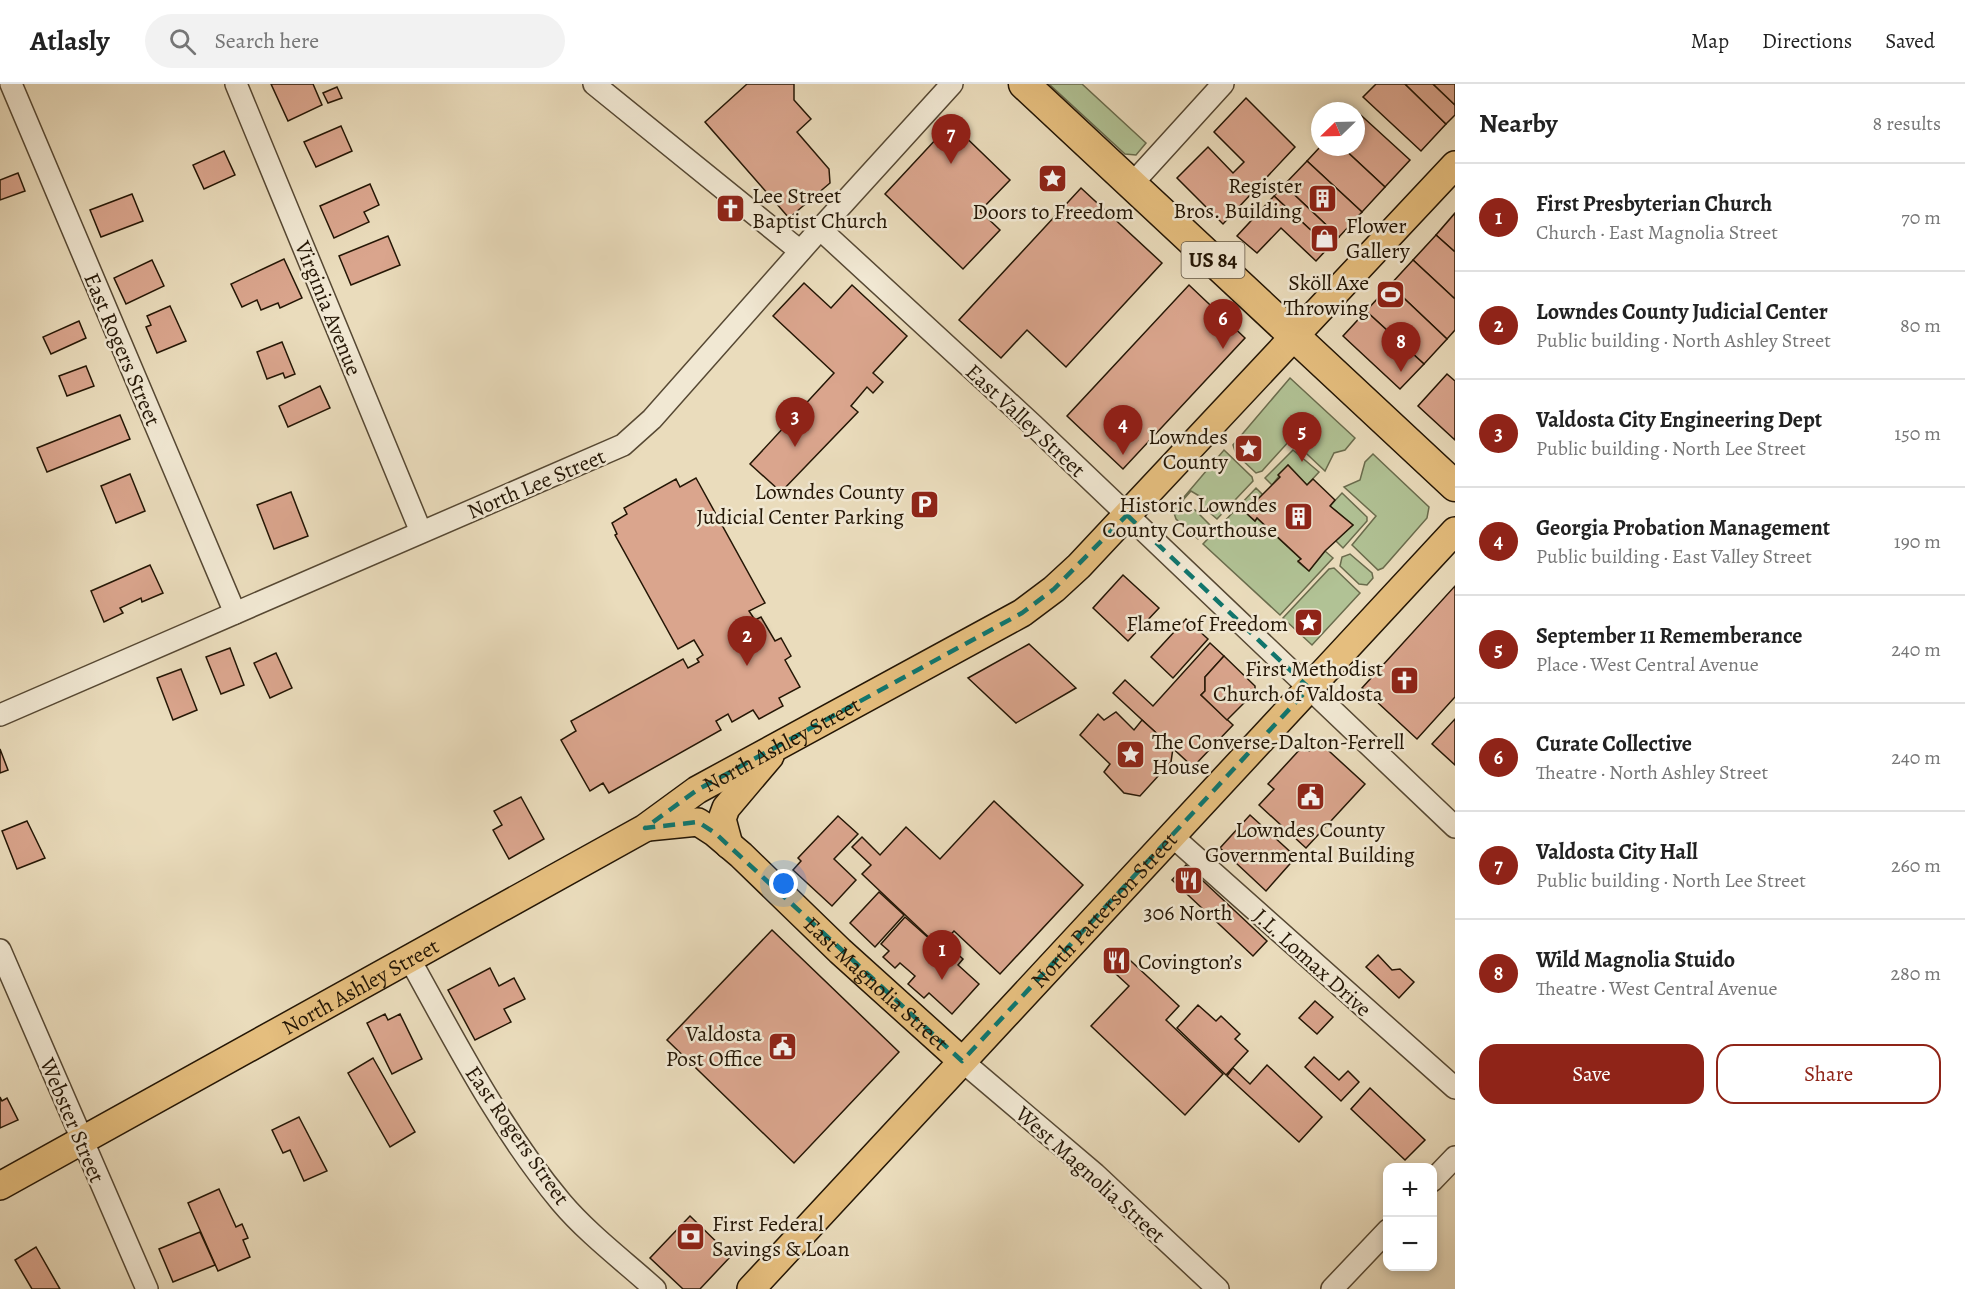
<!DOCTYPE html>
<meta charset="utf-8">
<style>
:root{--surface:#fff;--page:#f2f2f2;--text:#222;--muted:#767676;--line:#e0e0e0;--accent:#8f2418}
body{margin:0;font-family:Alegreya,serif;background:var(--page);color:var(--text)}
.controls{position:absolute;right:18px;bottom:18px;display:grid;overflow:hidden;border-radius:12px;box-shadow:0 3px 9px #0003}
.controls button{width:54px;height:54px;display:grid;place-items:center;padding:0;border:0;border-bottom:2px solid var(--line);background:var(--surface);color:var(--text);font:30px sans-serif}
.compass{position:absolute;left:1311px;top:18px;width:54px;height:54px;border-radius:50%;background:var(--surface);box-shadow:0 3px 9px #0003;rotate:247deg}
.you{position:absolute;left:784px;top:800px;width:21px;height:21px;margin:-15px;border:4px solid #fff;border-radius:50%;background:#1a73e8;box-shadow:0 0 0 9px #1a73e833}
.badge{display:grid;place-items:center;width:39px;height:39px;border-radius:50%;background:var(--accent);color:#fff;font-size:20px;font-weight:700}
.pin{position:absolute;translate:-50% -50px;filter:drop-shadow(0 2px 3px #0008)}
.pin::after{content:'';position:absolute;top:32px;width:21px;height:18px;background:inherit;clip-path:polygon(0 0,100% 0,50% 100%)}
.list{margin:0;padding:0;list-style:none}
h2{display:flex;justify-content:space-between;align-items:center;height:78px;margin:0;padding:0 24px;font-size:26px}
h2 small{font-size:20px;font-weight:400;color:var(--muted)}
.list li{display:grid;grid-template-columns:39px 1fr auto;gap:18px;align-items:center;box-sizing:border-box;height:108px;padding:0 24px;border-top:2px solid var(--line)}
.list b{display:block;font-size:22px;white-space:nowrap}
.list p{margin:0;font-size:20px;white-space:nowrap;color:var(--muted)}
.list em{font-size:20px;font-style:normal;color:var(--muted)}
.actions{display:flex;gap:12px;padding:18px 24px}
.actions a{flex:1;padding:14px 0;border:2px solid var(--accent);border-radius:18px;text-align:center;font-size:21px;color:var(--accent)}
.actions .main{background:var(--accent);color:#fff}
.icon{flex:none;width:33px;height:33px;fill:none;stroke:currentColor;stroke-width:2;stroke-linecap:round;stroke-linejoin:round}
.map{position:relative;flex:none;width:1455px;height:1205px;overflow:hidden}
header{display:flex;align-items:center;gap:36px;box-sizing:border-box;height:84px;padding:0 30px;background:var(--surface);border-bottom:2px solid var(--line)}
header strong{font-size:28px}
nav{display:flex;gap:33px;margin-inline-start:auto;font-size:21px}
.search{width:420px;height:54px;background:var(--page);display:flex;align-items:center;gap:15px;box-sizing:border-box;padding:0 21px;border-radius:33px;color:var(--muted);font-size:22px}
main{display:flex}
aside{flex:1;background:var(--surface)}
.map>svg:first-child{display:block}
.green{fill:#b1c295;stroke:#6a6c4d;stroke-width:1.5}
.building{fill:#daa58d;stroke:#241605;stroke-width:1.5}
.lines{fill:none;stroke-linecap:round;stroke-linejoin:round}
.minor-casing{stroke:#564833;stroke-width:24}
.major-casing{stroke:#241605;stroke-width:30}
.highway-casing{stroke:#241605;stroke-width:33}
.minor{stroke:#f1e8d3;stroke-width:21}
.major{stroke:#e5be7e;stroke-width:27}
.highway{stroke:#e5be7e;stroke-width:30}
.marked{fill:none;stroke:#0f766e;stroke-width:4.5;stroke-dasharray:12 8;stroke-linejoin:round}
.labels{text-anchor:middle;stroke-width:5;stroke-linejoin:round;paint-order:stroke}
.shield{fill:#f1e8d3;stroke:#625543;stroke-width:1.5}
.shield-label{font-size:21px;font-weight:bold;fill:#241605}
.poi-label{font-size:22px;fill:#241605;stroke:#f1e8d3;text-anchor:end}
.street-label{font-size:22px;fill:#241605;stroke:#f1e8d3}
</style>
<header>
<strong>Atlasly</strong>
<div class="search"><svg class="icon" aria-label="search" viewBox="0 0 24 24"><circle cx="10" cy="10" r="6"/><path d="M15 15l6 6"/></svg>Search here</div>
<nav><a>Map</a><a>Directions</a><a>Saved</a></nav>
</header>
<main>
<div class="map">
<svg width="1455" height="1205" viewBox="0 0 1455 1205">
<rect width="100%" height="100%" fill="#eadcbc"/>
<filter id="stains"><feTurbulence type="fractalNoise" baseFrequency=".00333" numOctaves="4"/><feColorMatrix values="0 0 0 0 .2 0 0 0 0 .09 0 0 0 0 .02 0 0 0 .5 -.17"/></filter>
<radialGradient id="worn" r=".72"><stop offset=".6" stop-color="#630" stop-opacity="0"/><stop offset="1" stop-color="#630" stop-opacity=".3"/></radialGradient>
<g class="green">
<polygon points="1049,0 1082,0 1146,59 1136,71 1125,70"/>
<polygon points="1290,294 1355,354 1345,366 1334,369 1325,387 1291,355 1262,387 1256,389 1236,370 1233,361"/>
<polygon points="1224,366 1252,393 1253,397 1217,435 1201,421 1201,413 1191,407 1183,416 1185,423 1195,426 1210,441 1198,455 1176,435 1173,426"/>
<polygon points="1293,366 1319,388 1307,401 1288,381 1272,401 1265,394"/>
<polygon points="1373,370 1429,423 1427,434 1383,484 1378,486 1352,461 1376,432 1344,403 1360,396 1365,378"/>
<polygon points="1256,404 1263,411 1245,428 1255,437 1257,434 1301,475 1298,478 1309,487 1325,467 1333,474 1280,531 1203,460"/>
<polygon points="1342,409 1367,433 1367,437 1343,464 1335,456 1353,441 1330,422"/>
<polygon points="1350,470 1372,489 1373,494 1367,501 1359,500 1340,482 1342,473"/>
<polygon points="1334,484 1360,509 1312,561 1283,534 1329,485"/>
</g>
<g class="building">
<polygon points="271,0 313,0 322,21 288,37"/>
<polygon points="747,0 794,0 794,16 811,35 797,48 829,85 830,99 789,134 705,38"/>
<polygon points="1376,0 1405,0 1446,40 1421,67 1363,13"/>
<polygon points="1405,0 1433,0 1455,21 1455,31 1446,40"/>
<polygon points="1433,0 1455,0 1455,21"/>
<polygon points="337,3 342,14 328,19 323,9"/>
<polygon points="1246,14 1295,63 1223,140 1177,94 1208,63 1233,89 1244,78 1214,48"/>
<polygon points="1353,24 1410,76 1385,103 1342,63 1356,63 1356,27 1351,27"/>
<polygon points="951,39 1010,96 980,127 1000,146 963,185 885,110"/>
<polygon points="341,42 352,67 316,83 304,58"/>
<polygon points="1320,63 1342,63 1385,103 1362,128 1307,77"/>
<polygon points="224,67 235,91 204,105 193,81"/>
<polygon points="1307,77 1362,128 1339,153 1284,101"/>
<polygon points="18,89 25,107 0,116 0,96"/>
<polygon points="370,100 379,121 364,128 369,138 334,154 320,122"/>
<polygon points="1284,101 1339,153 1329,163 1274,112"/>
<polygon points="1081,104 1162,179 1066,283 1027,246 1001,274 959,236"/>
<polygon points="132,110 143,137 101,153 90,126"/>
<polygon points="1274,112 1329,163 1316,177 1281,144 1257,169 1237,152"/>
<polygon points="1455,129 1455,168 1436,151"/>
<polygon points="1436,151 1455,168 1455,215 1413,176"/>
<polygon points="388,152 400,181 351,201 339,172"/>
<polygon points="284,175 302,214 280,224 278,219 261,226 257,216 242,223 231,200"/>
<polygon points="152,176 164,202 126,220 114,194"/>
<polygon points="1413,176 1455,215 1455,246 1447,255 1390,201"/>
<polygon points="804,199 831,224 852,201 907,252 873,289 883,298 873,309 867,303 851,322 858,328 781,408 750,380 834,289 773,232"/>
<polygon points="1189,201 1245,254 1123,385 1067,332"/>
<polygon points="1390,201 1447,255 1424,280 1366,227"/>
<polygon points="170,222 186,257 157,269 146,243 151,241 147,232"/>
<polygon points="1366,227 1424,280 1400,305 1343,252"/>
<polygon points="79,237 86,254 51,270 43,253"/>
<polygon points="282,258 295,290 285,294 283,289 267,295 257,268"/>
<polygon points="86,282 94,302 67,312 59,292"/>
<polygon points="1447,290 1455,297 1455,356 1418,322"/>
<polygon points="320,302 330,324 288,343 279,322"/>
<polygon points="120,331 130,355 47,388 37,364"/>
<polygon points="1288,381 1307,401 1313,395 1335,416 1330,422 1353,441 1325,467 1309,487 1298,477 1301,475 1257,434 1255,437 1245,428 1280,393 1278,391"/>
<polygon points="130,390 145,427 116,439 101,402"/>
<polygon points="696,394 765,519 749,527 755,536 761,533 775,557 781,554 791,572 785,576 800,603 779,614 783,622 759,635 753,626 732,638 728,630 716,637 721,646 609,709 603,699 590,707 561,656 576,647 571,637 683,575 688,584 699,578 697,575 703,571 694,556 678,565 615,451 617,450 612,439 627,430 624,424 676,395 680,403"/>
<polygon points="291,408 308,452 274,465 257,421"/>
<polygon points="150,481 163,509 142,518 141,514 120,524 123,529 104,538 91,507"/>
<polygon points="1123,491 1159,524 1128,557 1093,524"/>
<polygon points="1455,502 1455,613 1417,655 1362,604"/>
<polygon points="1186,535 1208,555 1173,594 1151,573"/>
<polygon points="1210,559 1224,572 1205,593 1205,607 1201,611 1233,641 1193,683 1113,609 1125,596 1153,622"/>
<polygon points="1029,560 1076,604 1016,639 968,594"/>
<polygon points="230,564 244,601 221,610 206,573"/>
<polygon points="276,569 292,604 270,614 254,579"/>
<polygon points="1224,572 1255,602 1255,608 1227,636 1201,611 1205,607 1205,593"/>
<polygon points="181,585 197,626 173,636 157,594"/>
<polygon points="1116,628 1134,646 1142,636 1173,664 1171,678 1140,712 1124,709 1104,688 1110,680 1080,651 1098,630 1104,636"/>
<polygon points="1455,635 1455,681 1432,660"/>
<polygon points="1318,657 1365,700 1306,764 1259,721 1274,705 1268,700 1303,662 1309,667"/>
<polygon points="0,665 8,686 0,689"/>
<polygon points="521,713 544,755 509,775 493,746 502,741 494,727"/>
<polygon points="994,717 1083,801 1000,890 954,847 939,863 862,790 871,781 852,763 862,753 880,771 906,743 940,775"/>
<polygon points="1250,731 1296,773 1266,807 1220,764"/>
<polygon points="838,732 858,750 834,775 856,796 832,822 793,786 801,777 798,774"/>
<polygon points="27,737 45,774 17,785 2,747"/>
<polygon points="1186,781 1267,857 1253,872 1172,796"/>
<polygon points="879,808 904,831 875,863 850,839"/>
<polygon points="905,833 940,864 944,858 963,875 958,881 979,900 952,930 929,909 924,914 908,900 915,892 900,879 895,884 883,873 889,867 881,860"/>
<polygon points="772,846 899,968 794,1079 667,956"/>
<polygon points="1117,864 1179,922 1166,936 1223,990 1185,1031 1091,942 1129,902 1104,879"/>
<polygon points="1378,871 1392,886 1400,885 1414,898 1399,914 1366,883"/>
<polygon points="490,884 499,902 514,894 525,915 504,925 511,938 475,956 448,906"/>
<polygon points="1315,917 1333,933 1317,950 1299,934"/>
<polygon points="1198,921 1216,937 1221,932 1240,950 1235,955 1248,967 1226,991 1177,944"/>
<polygon points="385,930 388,936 400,930 422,975 392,990 367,939"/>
<polygon points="1314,973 1339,996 1348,987 1359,998 1341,1017 1305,983"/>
<polygon points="373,974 415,1048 390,1063 348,989"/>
<polygon points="1267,981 1322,1033 1299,1058 1227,992 1233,984 1250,1000"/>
<polygon points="1370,1004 1425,1056 1405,1076 1351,1025"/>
<polygon points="0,1013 2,1017 7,1014 18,1036 0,1044"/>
<polygon points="299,1033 327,1087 304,1097 290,1066 283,1069 272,1046"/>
<polygon points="219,1105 236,1143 242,1140 248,1154 243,1156 250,1173 218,1187 188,1119"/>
<polygon points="690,1132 731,1172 700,1205 683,1205 650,1174"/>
<polygon points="200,1148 215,1181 173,1198 159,1165"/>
<polygon points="36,1163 60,1205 32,1205 15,1176"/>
</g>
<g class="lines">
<defs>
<g id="minor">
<polyline points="11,0 235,529"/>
<polyline points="236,0 421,448"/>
<polyline points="594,0 800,167"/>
<polyline points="1132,100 1223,0"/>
<polyline points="820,145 1033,341 1455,743"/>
<polyline points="0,631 623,361 652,335 820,145 952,0"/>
<polyline points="1172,752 1455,1004"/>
<polyline points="0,866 147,1205"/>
<path d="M409,874C455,957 500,1045 561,1118C588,1150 624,1177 655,1205"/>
<polyline points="962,977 1095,1090 1218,1205"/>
<polyline points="1432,1097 1455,1073"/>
<polyline points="1332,1205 1388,1146"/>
</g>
<g id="major">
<path id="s1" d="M648,743L698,738L715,749L741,771L840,867L962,977"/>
<polyline points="729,761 722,735 726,724 770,672"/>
<path id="s2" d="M0,1102L645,744L697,706L1022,529L1054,505L1079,482L1455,81"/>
<path id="s3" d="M751,1205L1455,447"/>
</g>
<polyline id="highway" points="1024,0 1455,402"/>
</defs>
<use href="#minor" class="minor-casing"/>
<use href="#major" class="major-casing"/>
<use href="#highway" class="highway-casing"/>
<use href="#minor" class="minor"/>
<use href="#major" class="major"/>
<use href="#highway" class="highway"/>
</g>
<path class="marked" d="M1127,431L1309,604L962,977L715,749L698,738L645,744L697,706L1022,529L1054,505Z"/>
<defs>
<symbol id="sight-square" viewBox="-11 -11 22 22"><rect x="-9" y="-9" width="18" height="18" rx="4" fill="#8f2418" stroke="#f1e8d3"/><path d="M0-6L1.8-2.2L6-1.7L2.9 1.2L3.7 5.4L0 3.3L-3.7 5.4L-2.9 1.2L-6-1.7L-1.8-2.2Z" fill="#fff"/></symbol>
<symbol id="building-square" viewBox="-11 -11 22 22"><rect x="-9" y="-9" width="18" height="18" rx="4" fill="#8f2418" stroke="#f1e8d3"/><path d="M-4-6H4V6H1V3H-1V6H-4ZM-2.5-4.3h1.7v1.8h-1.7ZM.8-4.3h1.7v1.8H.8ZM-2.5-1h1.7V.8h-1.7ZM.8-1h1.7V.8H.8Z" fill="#fff"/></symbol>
<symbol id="church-square" viewBox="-11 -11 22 22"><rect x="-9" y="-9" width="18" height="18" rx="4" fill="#8f2418" stroke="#f1e8d3"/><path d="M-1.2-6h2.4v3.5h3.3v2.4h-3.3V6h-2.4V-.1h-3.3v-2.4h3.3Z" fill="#fff"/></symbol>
<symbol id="shop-square" viewBox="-11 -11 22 22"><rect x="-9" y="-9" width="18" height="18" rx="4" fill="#8f2418" stroke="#f1e8d3"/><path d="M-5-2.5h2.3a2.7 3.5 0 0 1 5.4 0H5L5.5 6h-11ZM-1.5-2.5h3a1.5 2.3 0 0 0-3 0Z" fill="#fff"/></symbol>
<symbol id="stadium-square" viewBox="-11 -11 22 22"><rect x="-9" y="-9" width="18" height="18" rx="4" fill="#8f2418" stroke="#f1e8d3"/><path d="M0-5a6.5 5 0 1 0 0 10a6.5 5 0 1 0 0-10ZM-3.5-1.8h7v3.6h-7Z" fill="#fff"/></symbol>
<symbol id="parking-square" viewBox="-11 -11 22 22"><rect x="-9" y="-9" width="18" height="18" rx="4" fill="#8f2418" stroke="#f1e8d3"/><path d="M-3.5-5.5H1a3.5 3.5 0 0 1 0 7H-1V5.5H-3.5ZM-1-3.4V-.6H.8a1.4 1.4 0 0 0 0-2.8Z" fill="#fff"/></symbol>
<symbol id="civic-square" viewBox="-11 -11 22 22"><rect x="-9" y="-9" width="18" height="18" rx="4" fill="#8f2418" stroke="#f1e8d3"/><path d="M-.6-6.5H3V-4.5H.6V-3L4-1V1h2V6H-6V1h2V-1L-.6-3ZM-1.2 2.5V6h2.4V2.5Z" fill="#fff"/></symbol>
<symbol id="restaurant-square" viewBox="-11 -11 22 22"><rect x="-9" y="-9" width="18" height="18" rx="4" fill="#8f2418" stroke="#f1e8d3"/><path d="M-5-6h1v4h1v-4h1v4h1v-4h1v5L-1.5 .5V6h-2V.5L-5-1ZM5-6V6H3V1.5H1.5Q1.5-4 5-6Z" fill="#fff"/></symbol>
<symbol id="bank-square" viewBox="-11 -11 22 22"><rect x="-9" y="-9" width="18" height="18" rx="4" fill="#8f2418" stroke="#f1e8d3"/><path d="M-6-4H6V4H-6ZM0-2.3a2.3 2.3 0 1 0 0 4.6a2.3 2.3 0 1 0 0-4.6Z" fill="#fff"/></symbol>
</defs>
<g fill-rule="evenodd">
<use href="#sight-square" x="1036" y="78" width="33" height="33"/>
<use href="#building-square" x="1306" y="98" width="33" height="33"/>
<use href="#church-square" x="714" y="108" width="33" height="33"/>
<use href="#shop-square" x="1308" y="138" width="33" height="33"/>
<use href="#stadium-square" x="1374" y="194" width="33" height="33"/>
<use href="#sight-square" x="1232" y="348" width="33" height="33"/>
<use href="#parking-square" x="908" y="404" width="33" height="33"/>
<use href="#building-square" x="1282" y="416" width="33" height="33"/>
<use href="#sight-square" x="1292" y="522" width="33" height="33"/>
<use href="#church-square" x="1388" y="580" width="33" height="33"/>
<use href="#sight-square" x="1114" y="654" width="33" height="33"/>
<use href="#civic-square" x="1294" y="696" width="33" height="33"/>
<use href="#restaurant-square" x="1172" y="780" width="33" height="33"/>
<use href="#restaurant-square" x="1100" y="860" width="33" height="33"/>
<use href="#civic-square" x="766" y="946" width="33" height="33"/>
<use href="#bank-square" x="674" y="1136" width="33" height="33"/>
</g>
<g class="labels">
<rect class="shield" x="1181.5" y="158" width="63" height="36" rx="4.5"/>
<g class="shield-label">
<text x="1213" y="183">US 84</text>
</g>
<g class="poi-label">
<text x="1302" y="109">Register<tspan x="1302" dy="25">Bros. Building</tspan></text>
<text x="752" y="119" text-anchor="start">Lee Street<tspan x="752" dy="25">Baptist Church</tspan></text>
<text x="1053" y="135" text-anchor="middle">Doors to Freedom</text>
<text x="1346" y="149" text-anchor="start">Flower<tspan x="1346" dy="25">Gallery</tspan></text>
<text x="1369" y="206">Sköll Axe<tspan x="1369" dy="25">Throwing</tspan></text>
<text x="1228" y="360">Lowndes<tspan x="1228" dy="25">County</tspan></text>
<text x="904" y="415">Lowndes County<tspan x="904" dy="25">Judicial Center Parking</tspan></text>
<text x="1277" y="428">Historic Lowndes<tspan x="1277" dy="25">County Courthouse</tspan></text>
<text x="1288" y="547">Flame of Freedom</text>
<text x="1383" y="592">First Methodist<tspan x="1383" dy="25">Church of Valdosta</tspan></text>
<text x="1152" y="665" text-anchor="start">The Converse-Dalton-Ferrell<tspan x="1152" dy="25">House</tspan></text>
<text x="1310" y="753" text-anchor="middle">Lowndes County<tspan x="1310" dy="25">Governmental Building</tspan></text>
<text x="1188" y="836" text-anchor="middle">306 North</text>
<text x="1138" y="885" text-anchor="start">Covington’s</text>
<text x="762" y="957">Valdosta<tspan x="762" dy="25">Post Office</tspan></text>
<text x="712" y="1147" text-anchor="start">First Federal<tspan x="712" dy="25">Savings &amp; Loan</tspan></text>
</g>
<g class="street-label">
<text transform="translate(329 224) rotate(68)" y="8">Virginia Avenue</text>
<text transform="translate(123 265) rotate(67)" y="8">East Rogers Street</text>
<text transform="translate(1026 336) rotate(43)" y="8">East Valley Street</text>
<text transform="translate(536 399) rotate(-23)" y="8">North Lee Street</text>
<text dy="8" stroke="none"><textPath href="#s2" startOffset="898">North Ashley Street</textPath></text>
<text dy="8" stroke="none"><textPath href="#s3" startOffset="518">North Patterson Street</textPath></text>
<text transform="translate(1313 878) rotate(42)" y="8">J.L. Lomax Drive</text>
<text dy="8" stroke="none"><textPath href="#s1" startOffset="291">East Magnolia Street</textPath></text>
<text dy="8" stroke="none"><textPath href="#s2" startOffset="412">North Ashley Street</textPath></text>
<text transform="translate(73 1036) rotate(67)" y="8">Webster Street</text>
<text transform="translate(518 1051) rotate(55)" y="8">East Rogers Street</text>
<text transform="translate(1091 1090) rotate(42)" y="8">West Magnolia Street</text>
</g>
</g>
<rect width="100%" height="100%" filter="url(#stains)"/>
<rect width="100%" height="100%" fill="url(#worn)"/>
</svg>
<div class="controls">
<button>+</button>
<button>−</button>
</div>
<svg class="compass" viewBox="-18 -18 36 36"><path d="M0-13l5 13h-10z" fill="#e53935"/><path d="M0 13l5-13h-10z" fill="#767676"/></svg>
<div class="you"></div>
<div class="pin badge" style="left:942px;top:896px">1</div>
<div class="pin badge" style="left:747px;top:582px">2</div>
<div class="pin badge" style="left:795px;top:363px">3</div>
<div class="pin badge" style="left:1123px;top:371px">4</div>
<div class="pin badge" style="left:1302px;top:378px">5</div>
<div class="pin badge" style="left:1223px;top:265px">6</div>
<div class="pin badge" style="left:951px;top:80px">7</div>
<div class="pin badge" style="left:1401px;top:288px">8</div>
</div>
<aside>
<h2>Nearby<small>8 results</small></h2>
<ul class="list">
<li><span class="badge">1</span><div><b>First Presbyterian Church</b><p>Church · East Magnolia Street</p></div><em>70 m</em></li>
<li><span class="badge">2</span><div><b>Lowndes County Judicial Center</b><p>Public building · North Ashley Street</p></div><em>80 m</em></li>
<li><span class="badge">3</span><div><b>Valdosta City Engineering Dept</b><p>Public building · North Lee Street</p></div><em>150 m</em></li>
<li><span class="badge">4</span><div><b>Georgia Probation Management</b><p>Public building · East Valley Street</p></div><em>190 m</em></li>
<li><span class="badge">5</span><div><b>September 11 Rememberance</b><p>Place · West Central Avenue</p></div><em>240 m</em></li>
<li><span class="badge">6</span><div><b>Curate Collective</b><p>Theatre · North Ashley Street</p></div><em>240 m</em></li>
<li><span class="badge">7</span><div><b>Valdosta City Hall</b><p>Public building · North Lee Street</p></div><em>260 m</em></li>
<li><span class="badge">8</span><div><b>Wild Magnolia Stuido</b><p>Theatre · West Central Avenue</p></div><em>280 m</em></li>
</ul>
<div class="actions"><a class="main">Save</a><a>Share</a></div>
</aside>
</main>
